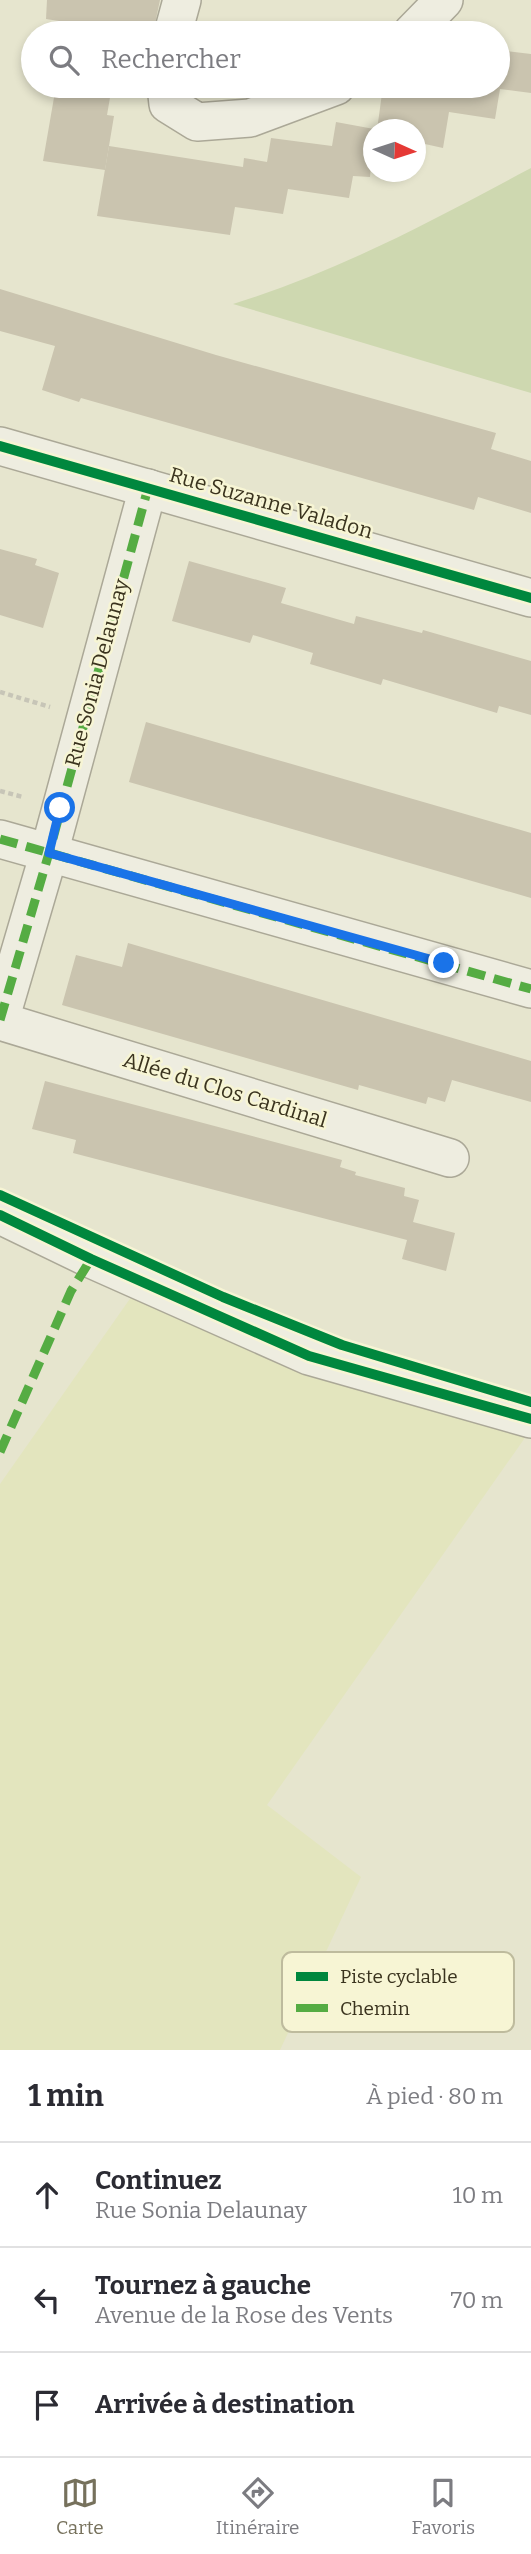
<!DOCTYPE html>
<html lang="fr">
<meta charset="utf-8">
<style>
:root{--surface:#fff;--page:#f7f7f7;--text:#2b2b33;--muted:#7c7c81;--line:#e1e1e2;--accent:#76715c}
body{margin:0;font-family:Bitter,serif;background:var(--page);color:var(--text)}
.compass{position:absolute;left:363px;top:119px;width:63px;height:63px;border-radius:50%;background:var(--surface);box-shadow:0 4px 10px #0003;rotate:93deg}
.stop{position:absolute;width:21px;height:21px;margin:-16px;border:5px solid #1a73e8;border-radius:50%;background:#fff}
.stop.end{background:#1a73e8;border-color:#fff;box-shadow:0 2px 7px #0008}
.list{margin:0;padding:0;list-style:none}
h2{display:flex;justify-content:space-between;align-items:center;height:91px;margin:0;padding:0 28px;font-size:30px}
h2 small{font-size:23px;font-weight:400;color:var(--muted)}
.list li{display:grid;grid-template-columns:46px 1fr auto;gap:21px;align-items:center;box-sizing:border-box;height:105px;padding:0 28px;border-top:2px solid var(--line)}
.list b{display:block;font-size:26px;white-space:nowrap}
.list p{margin:0;font-size:23px;white-space:nowrap;color:var(--muted)}
.list em{font-size:23px;font-style:normal;color:var(--muted)}
.icon{flex:none;width:38px;height:38px;fill:none;stroke:currentColor;stroke-width:2;stroke-linecap:round;stroke-linejoin:round}
.map{position:relative;flex:none;width:531px;height:2050px;overflow:hidden}
.search{position:absolute;background:var(--surface);box-shadow:0 4px 10px #0003;left:21px;right:21px;top:21px;height:77px;display:flex;align-items:center;gap:18px;box-sizing:border-box;padding:0 24px;border-radius:38px;color:var(--muted);font-size:26px}
.sheet{height:406px;background:var(--surface)}
nav{display:flex;justify-content:space-around;align-items:center;box-sizing:border-box;height:98px;border-top:2px solid var(--line);background:var(--surface);font-size:19px;color:var(--muted)}
nav a{display:grid;justify-items:center;gap:4px}
nav .on{color:var(--accent)}
.map>svg:first-child{display:block}
.farmland{fill:#e3e5be}
.green{fill:#ced8b0}
.building{fill:#cac4af}
.lines{fill:none;stroke-linecap:round;stroke-linejoin:round}
.street-casing{stroke:#aba897;stroke-width:40}
.path{stroke:#c7c5b7;stroke-width:4.5;stroke-dasharray:5 3.5;stroke-linecap:butt}
.street{stroke:#eeede0;stroke-width:37}
.quiet{stroke:#55ac43;stroke-width:9;stroke-dasharray:18 9;stroke-linecap:butt}
.cycleway-casing{stroke:#f7f5d4;stroke-width:15}
.cycleway{stroke:#00873e;stroke-width:10}
.route{stroke:#1a73e8;stroke-width:9}
.labels{text-anchor:middle;stroke-width:5;stroke-linejoin:round;paint-order:stroke}
.street-label{font-size:21px;fill:#3a331e;stroke:#f7f5d4}
.key{fill:#f7f5d4;stroke:#bebb9d;stroke-width:2}
.key-label{font-size:19px;fill:#3a331e}
</style>
<div class="map">
<svg width="531" height="2050" viewBox="0 0 531 2050">
<rect width="100%" height="100%" fill="#e6e5ce"/>
<polygon class="farmland" points="134,1293 529,1432 267,1805 361,1877 280,2050 0,2050 0,1484"/>
<path class="green" d="M531,168V393L233,304C338,272 435,219 531,168Z"/>
<g class="building">
<polygon points="47,0 160,0 153,33 136,33 46,19"/>
<polygon points="498,50 531,54 531,93 500,89 495,119 449,112 443,148 425,144 422,164 416,163 416,130 377,130 383,86 498,86"/>
<polygon points="56,86 112,86 107,115 114,116 105,170 43,161"/>
<polygon points="336,122 374,129 370,177 353,176 349,198 288,189 283,214 235,207 230,235 97,216 109,146 243,167 244,158 267,162 271,138 332,146"/>
<polygon points="0,289 216,355 496,433 491,449 531,461 531,513 478,497 474,510 81,398 79,402 42,390 55,346 0,331"/>
<polygon points="0,549 37,559 35,565 59,573 43,628 0,615"/>
<polygon points="189,561 286,588 281,603 354,624 356,616 422,633 423,630 531,661 531,715 499,706 497,713 383,679 381,685 310,664 313,653 253,635 250,643 172,621"/>
<polygon points="146,722 531,833 531,898 129,782"/>
<polygon points="128,943 531,1061 531,1102 452,1080 445,1102 428,1097 426,1104 359,1085 358,1090 62,1005 76,955 122,967"/>
<polygon points="45,1081 342,1160 340,1167 356,1172 355,1175 405,1188 404,1196 419,1200 413,1222 455,1233 446,1271 402,1259 407,1240 73,1153 76,1140 32,1129"/>
</g>
<g class="lines">
<defs>
<g id="street">
<polyline points="173,33 182,0"/>
<polyline points="412,33 444,0"/>
<polyline points="166,86 168,104 197,122 250,118 336,86"/>
<polyline points="0,446 531,598"/>
<polyline points="0,839 531,989"/>
<polyline points="0,1020 49,853 148,488"/>
<polyline points="0,1021 450,1158"/>
<polyline points="0,1215 91,1259 309,1356 531,1419"/>
</g>
</defs>
<use href="#street" class="street-casing"/>
<g class="path">
<polyline points="0,692 50,707"/>
<polyline points="0,791 23,797"/>
</g>
<use href="#street" class="street"/>
<g class="quiet">
<polyline points="0,839 531,989"/>
<polyline points="0,1020 49,853 148,488"/>
<polyline points="0,1452 71,1291 91,1259"/>
</g>
<defs>
<g id="cycleway">
<polyline points="0,446 531,598"/>
<polyline points="0,1195 223,1297 342,1345 531,1402"/>
<polyline points="0,1215 91,1259 309,1356 531,1419"/>
</g>
</defs>
<use href="#cycleway" class="cycleway-casing"/>
<use href="#cycleway" class="cycleway"/>
</g>
<g class="lines">
<polyline class="route" points="60,808 49,853 444,963"/>
</g>
<g class="labels">
<g class="street-label">
<text transform="translate(271 503) rotate(16)" y="7">Rue Suzanne Valadon</text>
<text transform="translate(97 673) rotate(-75)" y="7">Rue Sonia Delaunay</text>
<text transform="translate(225 1090) rotate(17)" y="7">Allée du Clos Cardinal</text>
</g>
</g>
<rect x="282" y="1952" width="232" height="80" rx="10" class="key"/>
<rect x="296" y="1972" width="32" height="9" fill="#00873e"/>
<rect x="296" y="2004" width="32" height="8" fill="#55ac43"/>
<g class="key-label">
<text x="340" y="1983">Piste cyclable</text>
<text x="340" y="2015">Chemin</text>
</g>
</svg>
<svg class="compass" viewBox="-18 -18 36 36"><path d="M0-13l5 13h-10z" fill="#e53935"/><path d="M0 13l5-13h-10z" fill="#7c7c81"/></svg>
<div class="stop" style="left:60px;top:808px"></div>
<div class="stop end" style="left:444px;top:963px"></div>
<div class="search"><svg class="icon" aria-label="search" viewBox="0 0 24 24"><circle cx="10" cy="10" r="6"/><path d="M15 15l6 6"/></svg>Rechercher</div>
</div>
<section class="sheet">
<h2>1 min<small>À pied · 80 m</small></h2>
<ul class="list">
<li><svg class="icon" aria-label="ahead" viewBox="0 0 24 24"><path d="M12 20V5M6 11l6-6 6 6"/></svg><div><b>Continuez</b><p>Rue Sonia Delaunay</p></div><em>10 m</em></li>
<li><svg class="icon" aria-label="left" viewBox="0 0 24 24"><path d="M17 20v-9H6M10 6l-5 5 5 5"/></svg><div><b>Tournez à gauche</b><p>Avenue de la Rose des Vents</p></div><em>70 m</em></li>
<li><svg class="icon" aria-label="arrive" viewBox="0 0 24 24"><path d="M6 21V4h12l-3 4 3 4H6"/></svg><div><b>Arrivée à destination</b></div></li>
</ul>
</section>
<nav>
<a class="on"><svg class="icon" aria-label="map" viewBox="0 0 24 24"><path d="M3 6l6-2 6 2 6-2v14l-6 2-6-2-6 2zM9 4v14M15 6v14"/></svg>Carte</a>
<a><svg class="icon" aria-label="directions" viewBox="0 0 24 24"><path d="M12 3l9 9-9 9-9-9zM9 14v-3h6M13 9l2 2-2 2"/></svg>Itinéraire</a>
<a><svg class="icon" aria-label="saved" viewBox="0 0 24 24"><path d="M7 4h10v16l-5-4-5 4z"/></svg>Favoris</a>
</nav>
